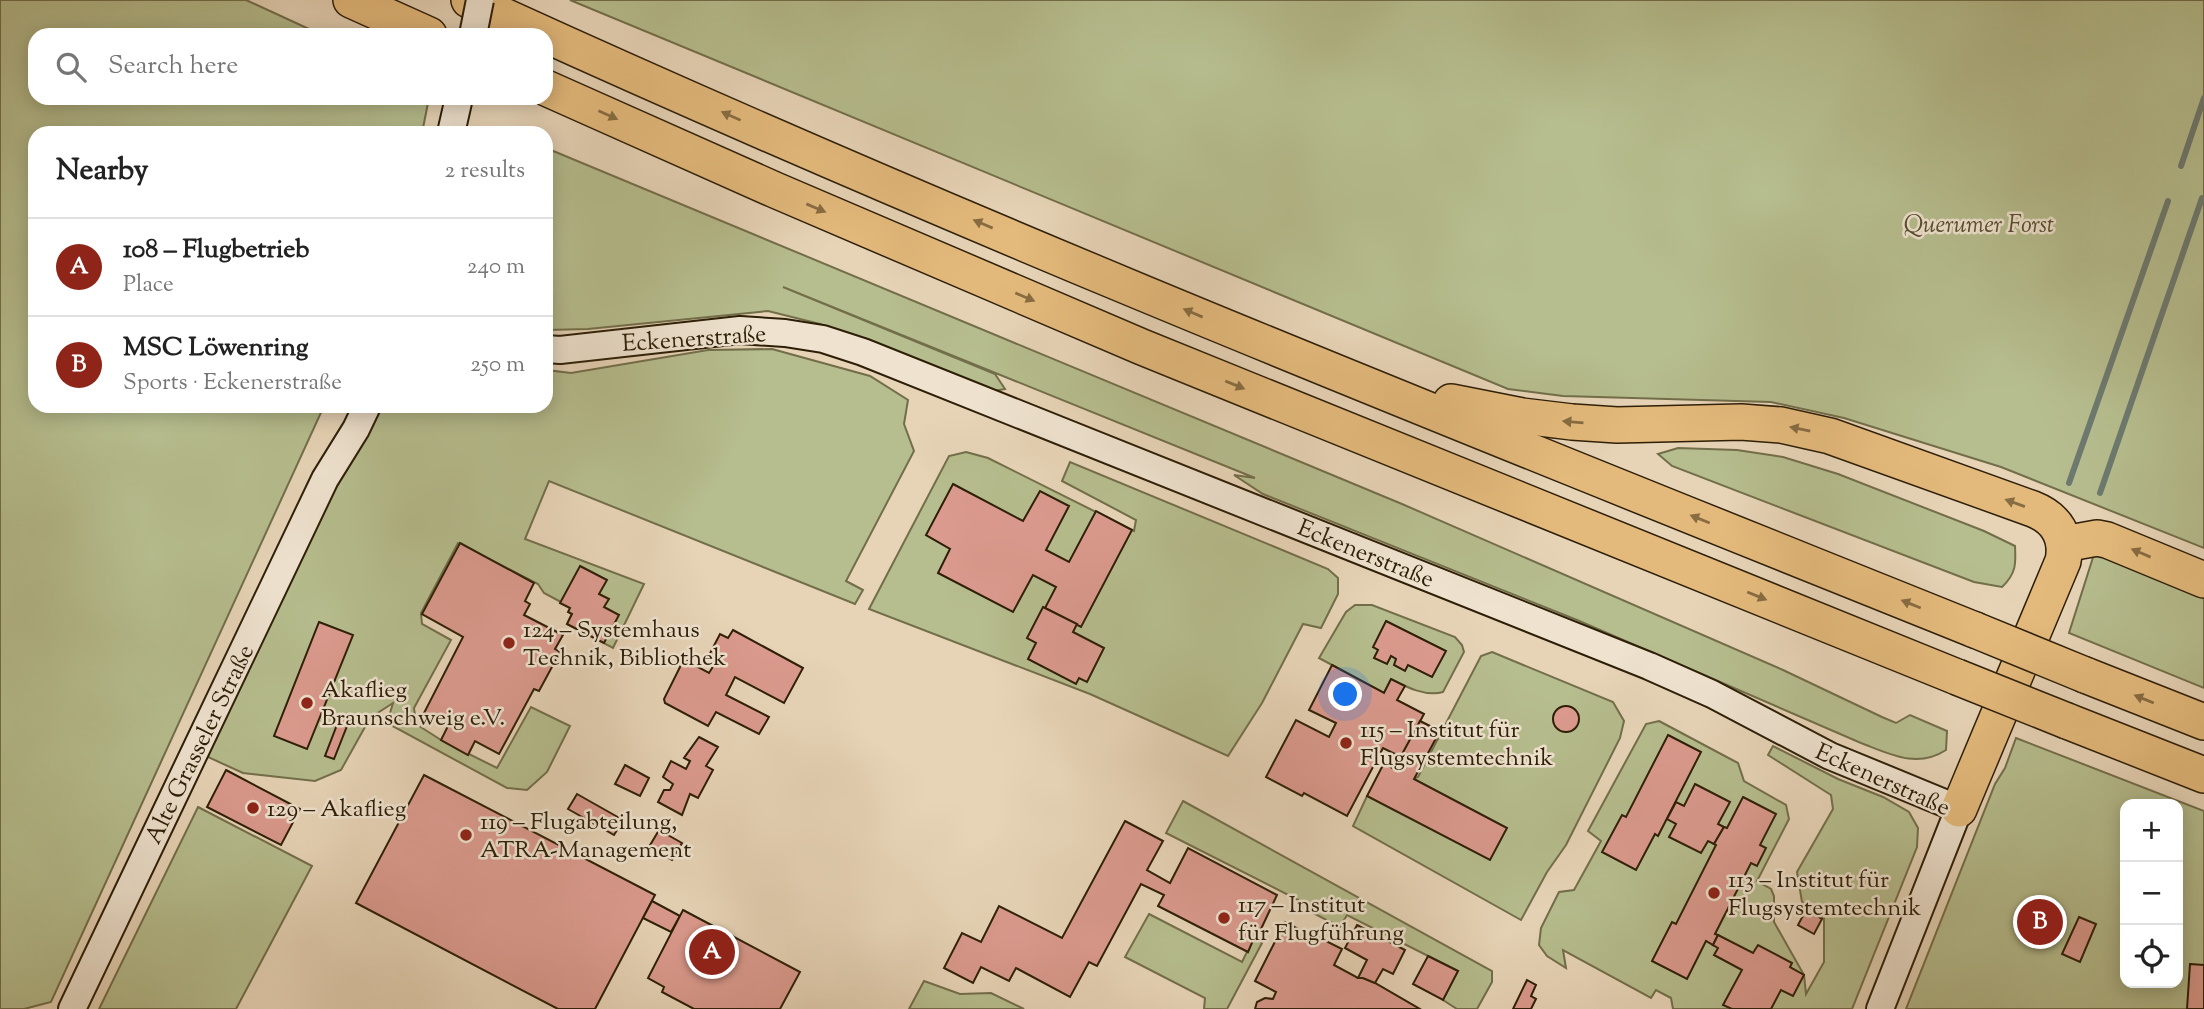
<!DOCTYPE html>
<meta charset="utf-8">
<style>
:root{--surface:#fff;--page:#f6f6f6;--text:#222;--muted:#767676;--line:#e0e0e0;--accent:#8f2418}
body{margin:0;font-family:"Sorts Mill Goudy",serif;background:var(--page);color:var(--text)}
.controls{position:absolute;right:21px;bottom:21px;display:grid;overflow:hidden;border-radius:14px;box-shadow:0 4px 18px #0003}
.controls button{width:63px;height:63px;display:grid;place-items:center;padding:0;border:0;border-bottom:2px solid var(--line);background:var(--surface);color:var(--text);font:35px sans-serif}
.you{position:absolute;left:1346px;top:695px;width:24px;height:24px;margin:-18px;border:5px solid #fff;border-radius:50%;background:#1a73e8;box-shadow:0 0 0 10px #1a73e833}
.badge{display:grid;place-items:center;width:46px;height:46px;border-radius:50%;background:var(--accent);color:#fff;font-size:23px;font-weight:700}
.pin{position:absolute;translate:-50% -50%;border:4px solid #fff;box-shadow:0 2px 7px #0006}
.list{margin:0;padding:0;list-style:none}
h2{display:flex;justify-content:space-between;align-items:center;height:91px;margin:0;padding:0 28px;font-size:30px}
h2 small{font-size:23px;font-weight:400;color:var(--muted)}
.list li{display:grid;grid-template-columns:46px 1fr auto;gap:21px;align-items:center;box-sizing:border-box;height:98px;padding:0 28px;border-top:2px solid var(--line)}
.list b{display:block;font-size:26px;white-space:nowrap}
.list p{margin:0;font-size:23px;white-space:nowrap;color:var(--muted)}
.list em{font-size:23px;font-style:normal;color:var(--muted)}
.icon{flex:none;width:38px;height:38px;fill:none;stroke:currentColor;stroke-width:2;stroke-linecap:round;stroke-linejoin:round}
.map{position:relative;flex:none;width:2204px;height:1009px;overflow:hidden}
.search{position:absolute;background:var(--surface);box-shadow:0 4px 18px #0003;left:28px;top:28px;width:525px;height:77px;display:flex;align-items:center;gap:18px;box-sizing:border-box;padding:0 24px;border-radius:21px;color:var(--muted);font-size:26px}
.panel{position:absolute;background:var(--surface);box-shadow:0 4px 18px #0003;left:28px;top:126px;width:525px;height:287px;border-radius:21px}
.map>svg:first-child{display:block}
.green{fill:#b6bd8e;stroke:#726e4a;stroke-width:2;fill-rule:evenodd}
.lines{fill:none;stroke-linecap:round;stroke-linejoin:round}
.stream{stroke:#6d7a70;stroke-width:6}
.building{fill:#db9a8e;stroke:#2d1e07;stroke-width:2}
.secondary-casing{stroke:#2d1e07;stroke-width:30}
.highway-casing{stroke:#2d1e07;stroke-width:38}
.secondary{stroke:#efe3d0;stroke-width:26}
.highway{stroke:#e4ba7c;stroke-width:35}
.secondary-bridge-casing{stroke:#2d1e07;stroke-width:30;stroke-linecap:butt}
.highway-bridge-casing{stroke:#2d1e07;stroke-width:38;stroke-linecap:butt}
.secondary-bridge{stroke:#efe3d0;stroke-width:26}
.highway-bridge{stroke:#e4ba7c;stroke-width:35}
.oneway{fill:#886c42}
.poi-dot{fill:#8f2418;stroke:#efe3d0;stroke-width:2.5}
.labels{text-anchor:middle;stroke-width:5;stroke-linejoin:round;paint-order:stroke}
.park-label{font-size:24px;font-style:italic;fill:#564e30;stroke:#efe3d0}
.street-label{font-size:24px;fill:#2d1e07;stroke:#efe3d0}
.poi-label{font-size:24px;fill:#2d1e07;stroke:#efe3d0;text-anchor:start}
</style>
<div class="map">
<svg width="2204" height="1009" viewBox="0 0 2204 1009">
<rect width="100%" height="100%" fill="#e7d4b7"/>
<filter id="stains"><feTurbulence type="fractalNoise" baseFrequency=".00286" numOctaves="4"/><feColorMatrix values="0 0 0 0 .2 0 0 0 0 .09 0 0 0 0 .02 0 0 0 .5 -.17"/></filter>
<radialGradient id="worn" r=".72"><stop offset=".6" stop-color="#630" stop-opacity="0"/><stop offset="1" stop-color="#630" stop-opacity=".3"/></radialGradient>
<g class="green">
<polygon points="0,0 246,0 322,35 35,35 35,98 429,98 422,133 35,133 35,406 324,406 51,1002 24,1009 0,1009"/>
<polygon points="570,0 2204,0 2204,548 2001,467 1844,418 1771,402 1563,396 1508,389"/>
<path d="M546,148L1402,504L1783,670L1882,717L1896,723L1910,715L1947,731L1946,750C1917,769 1890,754 1861,743L1577,620L1263,494L1234,475L1255,478L783,287L995,374L1005,389L988,392L878,345L820,324L768,311L588,329L546,330Z"/>
<polygon points="772,349 870,376 908,400 904,424 914,451 846,581 863,590 855,604 549,481 525,539 644,584 613,648 567,624 574,609 544,593 538,584 458,543 421,613 422,624 451,640 414,708 416,724 441,740 497,768 531,707 570,726 547,772 527,790 507,788 387,723 393,703 370,718 341,770 315,781 243,773 208,757 216,729 374,406 546,406 546,370 571,373 708,350"/>
<path d="M1678,448L1737,450L1783,457L1838,474L1984,531L2015,546C2016,564 2016,574 2002,587L1974,582L1672,466L1658,454Z"/>
<polygon points="966,452 988,458 1134,531 1136,520 1062,481 1070,462 1328,569 1338,578 1338,594 1321,628 1303,624 1262,703 1228,756 1090,694 869,609 949,456"/>
<polygon points="2095,551 2204,598 2204,688 2069,633"/>
<path d="M1355,605H1372L1455,637L1462,645L1464,652L1443,692C1426,697 1406,687 1391,679L1384,693L1319,658L1346,612Z"/>
<polygon points="1492,652 1613,702 1624,721 1620,738 1566,845 1547,872 1521,920 1353,826 1367,796 1418,777 1481,656"/>
<polygon points="1659,721 1738,763 1744,781 1786,805 1789,819 1757,881 1771,889 1774,896 1774,922 1804,975 1806,994 1824,962 1824,918 1802,902 1797,872 1833,809 1831,795 1768,755 1773,746 1838,779 1883,797 1909,812 1918,828 1917,847 1852,1009 1673,1009 1671,998 1656,990 1651,998 1563,950 1566,968 1547,956 1539,945 1541,928 1559,892 1574,890 1601,841 1588,831 1646,724"/>
<path d="M2016,738L2204,811V1009H1906L1995,784L2005,768ZM2125,804H2178V983H2125Z"/>
<polygon points="1183,801 1492,971 1492,982 1477,1009 1457,1009 1443,1000 1458,971 1347,915 1340,927 1309,911 1310,906 1166,833"/>
<polygon points="198,807 312,866 236,1009 99,1009"/>
<polygon points="1149,914 1242,962 1254,938 1262,943 1227,1009 1204,1009 1205,998 1125,957"/>
<polygon points="924,981 960,994 991,993 1024,1009 909,1009"/>
</g>
<g class="lines">
<g class="stream">
<polyline points="2181,166 2204,98"/>
<polyline points="2069,483 2168,201"/>
<polyline points="2100,493 2202,198"/>
</g>
</g>
<g class="building">
<polygon points="953,484 1023,521 1040,491 1069,506 1046,550 1069,562 1096,511 1132,530 1081,627 1045,608 1056,587 1033,575 1013,612 938,573 950,549 926,535"/>
<polygon points="460,543 534,583 525,601 530,604 524,615 563,635 555,649 560,652 539,691 534,689 499,754 475,741 468,755 441,740 448,726 424,713 463,637 422,614"/>
<polygon points="580,566 607,580 599,594 609,599 604,607 619,615 604,643 567,624 572,614 568,612 570,608 560,603"/>
<polygon points="1043,607 1077,624 1073,632 1104,648 1087,682 1079,678 1076,684 1028,659 1036,643 1027,638"/>
<polygon points="1386,621 1446,651 1432,677 1408,665 1405,671 1394,665 1396,659 1391,656 1387,664 1374,658 1378,650 1373,647"/>
<polygon points="319,622 353,635 307,749 274,736"/>
<polygon points="733,630 803,668 784,703 735,677 726,695 769,717 759,734 716,712 708,726 665,703 664,699 682,663 687,661 709,673 714,665 706,661 720,634 728,638"/>
<polygon points="1332,665 1384,693 1391,679 1405,686 1397,700 1424,714 1401,757 1383,748 1347,816 1304,793 1302,796 1266,777 1296,720 1329,737 1336,723 1309,710"/>
<circle cx="1566" cy="719" r="13"/>
<polygon points="340,717 349,721 334,759 325,756"/>
<polygon points="1420,721 1440,731 1414,779 1507,828 1490,860 1367,796 1384,763 1394,769"/>
<polygon points="1668,735 1701,752 1658,836 1655,834 1636,870 1602,852 1622,815 1626,817"/>
<polygon points="699,737 718,747 706,766 713,770 698,798 690,794 682,815 658,802 664,790 670,790 673,784 663,777 671,761 686,769 690,761 684,758"/>
<polygon points="625,765 649,778 640,796 615,784"/>
<polygon points="226,770 300,809 281,845 207,807"/>
<polygon points="424,775 655,895 595,1009 558,1009 356,903"/>
<polygon points="1695,784 1730,802 1718,824 1724,827 1714,844 1708,841 1701,853 1669,837 1676,824 1667,819 1676,802 1684,806"/>
<polygon points="577,794 623,820 614,835 568,809"/>
<polygon points="1743,797 1776,814 1760,845 1766,848 1757,866 1751,863 1715,934 1718,935 1713,945 1706,941 1687,979 1652,961 1672,922 1676,924 1716,845 1714,844 1724,827 1727,828"/>
<polygon points="1125,821 1163,841 1147,870 1170,883 1188,848 1277,895 1261,929 1265,932 1261,941 1254,938 1248,952 1158,906 1164,895 1141,884 1097,966 1089,962 1070,997 1016,968 1009,981 981,967 973,983 944,968 962,933 981,942 999,906 1062,938"/>
<polygon points="659,830 682,843 672,860 649,847"/>
<polygon points="652,901 680,916 671,932 643,918"/>
<polygon points="683,910 800,972 780,1009 694,1009 662,992 664,987 648,978"/>
<polygon points="1806,910 1822,919 1814,934 1798,925"/>
<polygon points="2079,917 2096,924 2080,962 2062,954"/>
<polygon points="1285,922 1315,938 1316,936 1342,949 1334,965 1358,978 1363,978 1375,983 1420,1009 1255,1009 1257,1002 1265,998 1273,999 1276,992 1255,981"/>
<polygon points="1357,925 1405,950 1393,974 1383,969 1375,983 1363,978 1358,978 1367,960 1345,948"/>
<polygon points="1718,935 1753,953 1758,945 1792,963 1790,967 1804,975 1793,996 1781,990 1771,1009 1732,1009 1723,1005 1742,970 1714,955 1718,948 1713,945"/>
<polygon points="1428,956 1458,971 1443,1000 1413,984"/>
<polygon points="2190,964 2204,965 2204,1009 2187,1009"/>
<polygon points="1527,980 1536,985 1531,996 1536,999 1531,1009 1513,1009"/>
</g>
<g class="lines">
<defs>
<g id="secondary">
<polyline points="451,133 459,98"/>
<polyline points="546,349 560,350 740,330 785,333 823,339 863,352 1649,666 1712,694 1830,756 1959,809 1880,1009"/>
<polyline points="72,1009 325,479 356,429 367,406"/>
</g>
<g id="highway">
<polyline points="351,0 429,35"/>
<path d="M469,0C963,227 1470,427 1975,630"/>
<polyline points="546,88 775,190 1142,347 1957,677"/>
<path d="M1451,402L1522,416L1572,422L1617,425L1741,422L1781,425L1830,436L2033,509C2056,518 2068,537 2063,561L1959,809"/>
<polyline points="2064,544 2097,538 2107,540 2204,580"/>
<polyline points="2085,675 2204,722"/>
<polyline points="2067,721 2204,775"/>
</g>
</defs>
<use href="#secondary" class="secondary-casing"/>
<use href="#highway" class="highway-casing"/>
<use href="#secondary" class="secondary"/>
<use href="#highway" class="highway"/>
<defs>
<polyline id="secondary-bridge" points="473,35 480,0"/>
<g id="highway-bridge">
<polyline points="1975,630 2085,675"/>
<polyline points="1957,677 2067,721"/>
</g>
</defs>
<use href="#secondary-bridge" class="secondary-bridge-casing"/>
<use href="#highway-bridge" class="highway-bridge-casing"/>
<use href="#secondary-bridge" class="secondary-bridge"/>
<use href="#highway-bridge" class="highway-bridge"/>
</g>
<defs><path id="oneway-solid" d="M-6-.8H1V-3.2L6.5 0L1 3.2V.8H-6Z" transform="scale(1.75)"/></defs>
<g class="oneway">
<use href="#oneway-solid" transform="translate(608 115) rotate(24)"/>
<use href="#oneway-solid" transform="translate(731 116) rotate(-156)"/>
<use href="#oneway-solid" transform="translate(816 208) rotate(23)"/>
<use href="#oneway-solid" transform="translate(983 224) rotate(-157)"/>
<use href="#oneway-solid" transform="translate(1025 297) rotate(23)"/>
<use href="#oneway-solid" transform="translate(1193 313) rotate(-157)"/>
<use href="#oneway-solid" transform="translate(1235 385) rotate(22)"/>
<use href="#oneway-solid" transform="translate(1573 422) rotate(-175)"/>
<use href="#oneway-solid" transform="translate(1800 429) rotate(-168)"/>
<use href="#oneway-solid" transform="translate(2015 503) rotate(-160)"/>
<use href="#oneway-solid" transform="translate(1700 519) rotate(-158)"/>
<use href="#oneway-solid" transform="translate(2141 553) rotate(-157)"/>
<use href="#oneway-solid" transform="translate(1757 596) rotate(22)"/>
<use href="#oneway-solid" transform="translate(1911 604) rotate(-158)"/>
<use href="#oneway-solid" transform="translate(2144 699) rotate(-158)"/>
</g>
<g class="poi-dot">
<circle cx="509" cy="643" r="7"/>
<circle cx="307" cy="703" r="7"/>
<circle cx="1346" cy="743" r="7"/>
<circle cx="253" cy="808" r="7"/>
<circle cx="466" cy="835" r="7"/>
<circle cx="1714" cy="893" r="7"/>
<circle cx="1224" cy="918" r="7"/>
</g>
<g class="labels">
<g class="park-label">
<text x="1979" y="232">Querumer Forst</text>
</g>
<g class="street-label">
<text transform="translate(694 338) rotate(-4)" y="8">Eckenerstraße</text>
<text transform="translate(1366 553) rotate(22)" y="8">Eckenerstraße</text>
<text transform="translate(199 744) rotate(-64)" y="8">Alte Grasseler Straße</text>
<text transform="translate(1883 779) rotate(24)" y="8">Eckenerstraße</text>
</g>
<g class="poi-label">
<text x="523" y="637">124 – Systemhaus<tspan x="523" dy="28">Technik, Bibliothek</tspan></text>
<text x="321" y="697">Akaflieg<tspan x="321" dy="28">Braunschweig e.V.</tspan></text>
<text x="1360" y="737">115 – Institut für<tspan x="1360" dy="28">Flugsystemtechnik</tspan></text>
<text x="267" y="816">129 – Akaflieg</text>
<text x="480" y="829">119 – Flugabteilung,<tspan x="480" dy="28">ATRA-Management</tspan></text>
<text x="1728" y="887">113 – Institut für<tspan x="1728" dy="28">Flugsystemtechnik</tspan></text>
<text x="1238" y="912">117 – Institut<tspan x="1238" dy="28">für Flugführung</tspan></text>
</g>
</g>
<rect width="100%" height="100%" filter="url(#stains)"/>
<rect width="100%" height="100%" fill="url(#worn)"/>
</svg>
<div class="controls">
<button>+</button>
<button>−</button>
<button><svg class="icon" aria-label="locate" viewBox="0 0 24 24"><circle cx="12" cy="12" r="6"/><path d="M12 2v4M12 18v4M2 12h4M18 12h4"/></svg></button>
</div>
<div class="you"></div>
<div class="pin badge" style="left:712px;top:952px">A</div>
<div class="pin badge" style="left:2040px;top:922px">B</div>
<div class="search"><svg class="icon" aria-label="search" viewBox="0 0 24 24"><circle cx="10" cy="10" r="6"/><path d="M15 15l6 6"/></svg>Search here</div>
<section class="panel">
<h2>Nearby<small>2 results</small></h2>
<ul class="list">
<li><span class="badge">A</span><div><b>108 – Flugbetrieb</b><p>Place</p></div><em>240 m</em></li>
<li><span class="badge">B</span><div><b>MSC Löwenring</b><p>Sports · Eckenerstraße</p></div><em>250 m</em></li>
</ul>
</section>
</div>
